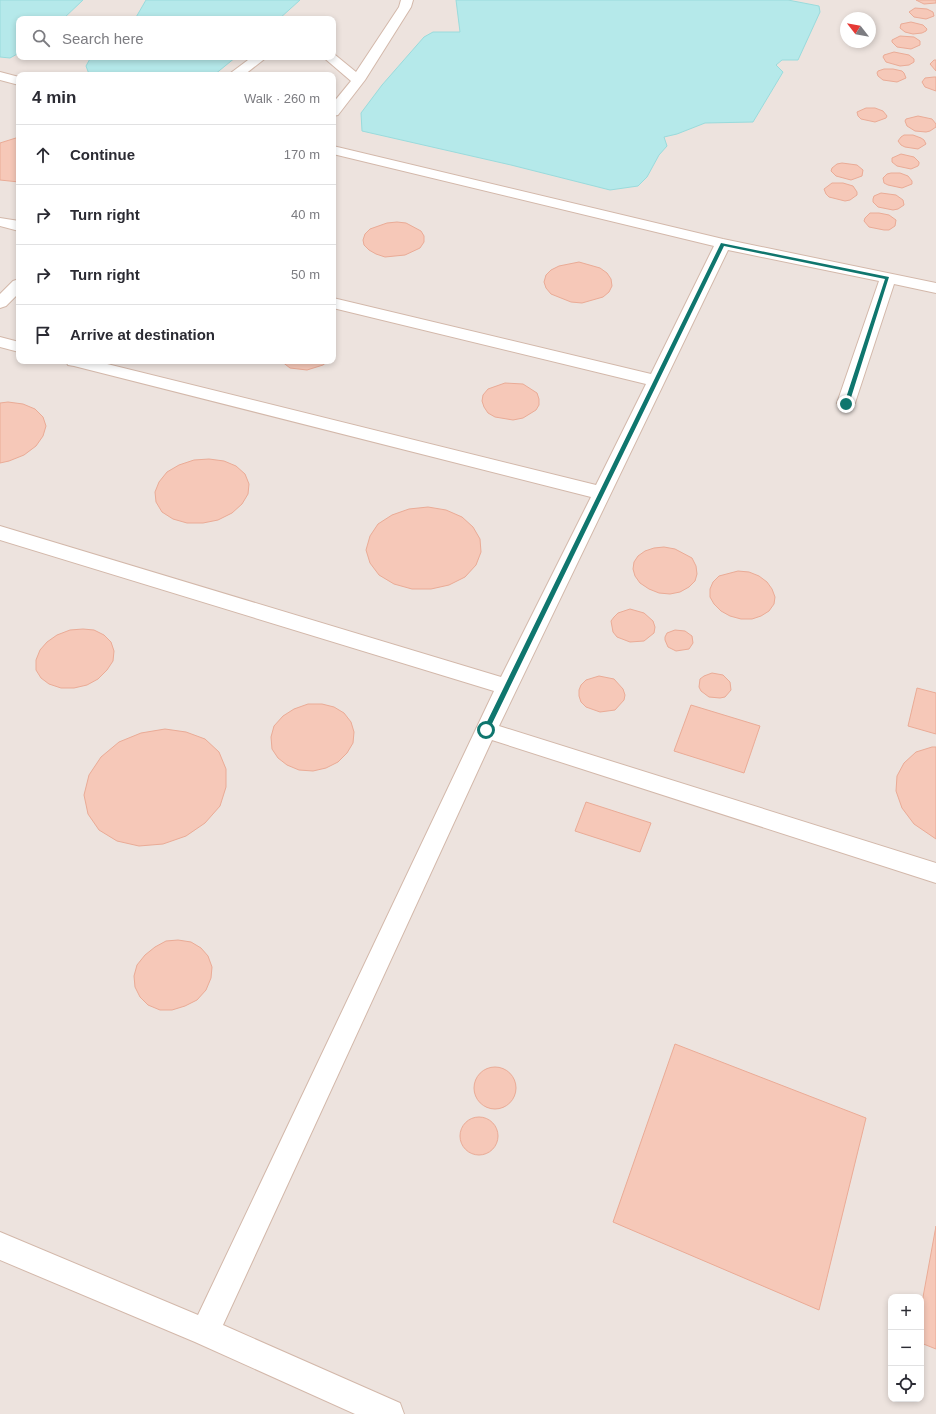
<!DOCTYPE html>
<meta charset="utf-8">
<style>
:root{--surface:#fff;--page:#f7f7f7;--text:#2b2b33;--muted:#7c7c81;--line:#e1e1e2}
body{margin:0;font-family:Helvetica,sans-serif;background:var(--page);color:var(--text)}
.controls{position:absolute;right:12px;bottom:12px;display:grid;overflow:hidden;border-radius:8px;box-shadow:0 2px 6px #0003}
.controls button{width:36px;height:36px;display:grid;place-items:center;padding:0;border:0;border-bottom:1px solid var(--line);background:var(--surface);color:var(--text);font:20px sans-serif}
.compass{position:absolute;left:840px;top:12px;width:36px;height:36px;border-radius:50%;background:var(--surface);box-shadow:0 2px 6px #0003;rotate:301deg}
.stop{position:absolute;width:12px;height:12px;margin:-9px;border:3px solid #0f766e;border-radius:50%;background:#fff}
.stop.end{background:#0f766e;border-color:#fff;box-shadow:0 1px 4px #0008}
.list{margin:0;padding:0;list-style:none}
h2{display:flex;justify-content:space-between;align-items:center;height:52px;margin:0;padding:0 16px;font-size:17px}
h2 small{font-size:13px;font-weight:400;color:var(--muted)}
.list li{display:grid;grid-template-columns:26px 1fr auto;gap:12px;align-items:center;box-sizing:border-box;height:60px;padding:0 16px;border-top:1px solid var(--line)}
.list b{display:block;font-size:15px;white-space:nowrap}
.list em{font-size:13px;font-style:normal;color:var(--muted)}
.icon{flex:none;width:22px;height:22px;fill:none;stroke:currentColor;stroke-width:2;stroke-linecap:round;stroke-linejoin:round}
.map{position:relative;flex:none;width:936px;height:1414px;overflow:hidden}
.search{position:absolute;background:var(--surface);box-shadow:0 2px 6px #0003;left:16px;top:16px;width:320px;height:44px;display:flex;align-items:center;gap:10px;box-sizing:border-box;padding:0 14px;border-radius:8px;color:var(--muted);font-size:15px}
.panel{position:absolute;background:var(--surface);box-shadow:0 2px 6px #0003;left:16px;top:72px;width:320px;height:292px;border-radius:8px}
.map>svg:first-child{display:block}
.industrial{fill:#ede3de;fill-rule:evenodd}
.water{fill:#b5e9ea;stroke:#9adbdc}
.building{fill:#f6c8b8;stroke:#eaab96}
.lines{fill:none;stroke-linecap:round;stroke-linejoin:round}
.service-casing{stroke:#d3b8aa;stroke-width:2}
.service{fill:#fff;fill-rule:evenodd}
.route{fill:#0f766e}
</style>
<div class="map">
<svg width="936" height="1414" viewBox="0 0 936 1414">
<rect width="100%" height="100%" fill="#fef0e3"/>
<path class="industrial" d="M0,0H936V1414H0ZM846,18H870V42H846ZM19,19H333V57H19ZM19,75H333V361H19ZM891,1297H921V1399H891Z"/>
<g class="water">
<polygon points="0,0 83,0 63,19 19,19 19,53 10,58 0,57"/>
<polygon points="146,0 300,0 279,19 135,19"/>
<polygon points="456,0 788,0 819,6 820,12 798,60 782,60 776,65 783,72 753,122 705,123 677,134 664,137 667,146 659,155 647,177 638,186 610,190 511,165 362,131 361,113 382,85 424,37 433,32 460,32"/>
<polygon points="91,57 236,57 214,75 91,75 89,74 86,66"/>
</g>
<g class="building">
<polygon points="916,0 936,0 936,3 924,4"/>
<polygon points="915,8 927,9 933,12 934,16 926,19 914,17 909,12"/>
<polygon points="911,22 923,25 927,29 926,31 922,33 913,34 905,32 900,28 901,24"/>
<polygon points="900,36 914,37 920,41 920,45 911,49 897,47 892,42 892,40"/>
<polygon points="894,52 909,55 914,59 914,62 909,65 900,66 886,62 883,57 884,55"/>
<polygon points="934,60 936,60 936,71 930,64"/>
<polygon points="884,69 893,69 902,71 904,73 906,78 897,82 883,80 878,76 877,73 878,71"/>
<polygon points="934,77 936,77 936,91 925,87 922,82 925,78"/>
<polygon points="866,108 875,108 883,111 887,116 886,118 875,122 861,119 858,116 857,112"/>
<polygon points="918,116 932,119 936,124 936,127 930,131 926,132 915,131 907,126 905,121 906,119"/>
<polygon points="904,135 913,135 921,138 924,140 926,144 918,149 905,147 901,145 898,141 901,137"/>
<polygon points="19,137 19,182 0,180 0,143"/>
<polygon points="901,154 914,157 919,162 919,164 918,166 911,169 897,166 892,162 892,158"/>
<polygon points="842,163 857,165 863,170 862,176 851,180 836,176 831,171 832,168 837,164"/>
<polygon points="891,173 900,173 908,176 912,181 912,184 902,188 888,185 884,183 883,178 887,174"/>
<polygon points="832,183 843,183 853,186 857,192 857,195 850,200 845,201 829,197 826,194 824,189"/>
<polygon points="881,193 896,195 903,200 904,205 898,209 893,210 878,207 873,202 873,199 874,196"/>
<polygon points="870,213 879,213 889,215 896,220 895,226 889,230 884,230 869,227 864,221 865,218"/>
<polygon points="397,222 406,223 421,231 424,236 424,242 420,248 405,255 385,257 376,254 369,250 364,245 363,240 365,234 370,229 387,223"/>
<polygon points="579,262 600,268 607,273 611,279 612,286 609,292 603,297 582,303 571,302 551,294 546,288 544,282 546,275 551,270 559,266"/>
<polygon points="281,361 328,361 323,365 307,370 290,368"/>
<polygon points="505,383 523,384 537,393 539,399 539,405 536,410 523,418 513,420 495,417 488,413 484,407 482,401 483,395 488,389"/>
<polygon points="8,402 23,404 35,409 43,417 46,426 43,436 36,446 24,455 9,461 0,463 0,403"/>
<polygon points="209,459 224,461 236,466 245,474 249,484 248,494 242,504 232,513 218,520 203,523 187,523 173,519 162,512 156,502 155,492 159,482 167,472 179,465 194,460"/>
<polygon points="428,507 446,510 462,517 473,527 480,539 481,552 476,565 465,577 449,585 431,589 412,589 394,584 379,575 370,563 366,550 370,536 378,524 392,515 409,509"/>
<polygon points="664,547 675,549 692,558 696,566 697,574 695,581 689,587 680,592 670,594 659,593 649,589 640,583 635,576 633,569 634,562 638,556 645,551 654,548"/>
<polygon points="738,571 749,572 759,576 767,582 772,589 775,597 774,604 769,611 761,616 752,619 741,619 730,616 721,611 714,604 710,597 710,589 713,582 719,576"/>
<polygon points="630,609 644,613 653,621 655,627 654,633 644,641 630,642 617,637 613,632 611,621 614,617 618,613"/>
<polygon points="83,629 94,630 104,635 111,642 114,651 113,661 107,670 98,679 87,685 74,688 61,688 49,684 41,678 36,670 36,660 40,650 47,642 57,635 70,630"/>
<polygon points="675,630 685,631 692,636 693,643 689,649 676,651 668,647 665,640 665,637 667,633"/>
<polygon points="712,673 723,675 730,682 731,690 725,697 720,698 709,697 701,691 699,687 700,679 704,676"/>
<polygon points="599,676 614,679 623,689 625,695 624,700 615,710 600,712 586,707 581,702 579,696 579,690 581,685 586,680"/>
<polygon points="917,688 936,693 936,734 908,726"/>
<polygon points="308,704 322,704 334,707 344,713 351,722 354,732 353,743 347,753 338,762 326,768 313,771 299,770 287,765 278,758 272,749 271,737 274,726 283,716 294,709"/>
<polygon points="691,705 760,726 744,773 674,751"/>
<polygon points="165,729 186,732 205,739 219,752 226,769 226,787 220,806 205,823 186,836 163,844 139,846 117,841 99,830 88,814 84,795 89,775 101,757 119,742 141,733"/>
<polygon points="932,747 936,747 936,839 914,824 902,808 896,791 897,776 904,763 916,752"/>
<polygon points="586,802 651,823 640,852 575,831"/>
<polygon points="178,940 191,942 201,948 208,956 212,967 211,978 206,990 197,1000 185,1006 172,1010 160,1010 148,1005 140,997 135,987 134,976 137,965 145,955 155,947 166,941"/>
<polygon points="675,1044 866,1118 819,1310 613,1222"/>
<circle cx="495" cy="1088" r="21"/>
<circle cx="479" cy="1136" r="19"/>
<polygon points="936,1226 936,1349 921,1343 921,1308"/>
</g>
<g class="lines">
<defs>
<g id="service">
<polygon points="401,0 413,0 411,7 365,80 338,115 333,116 333,103 351,81 323,57 333,57 334,54 356,72 399,7"/>
<polygon points="252,57 267,57 244,75 228,75"/>
<polygon points="0,72 19,77 19,85 0,80"/>
<polygon points="333,146 723,239 936,283 936,293 894,284 855,403 852,407 846,409 840,407 837,403 879,281 728,250 499,726 936,863 936,883 492,740 223,1325 400,1403 404,1414 355,1414 195,1342 0,1260 0,1232 198,1315 494,691 0,540 0,526 501,677 591,497 74,366 68,365 66,361 95,361 596,485 646,384 333,308 333,298 651,374 714,246 333,154"/>
<polygon points="0,218 19,221 19,231 0,226"/>
<polygon points="19,279 19,293 6,306 0,308 0,294 13,281"/>
<polygon points="0,337 19,342 19,352 0,347"/>
</g>
</defs>
<use href="#service" class="service-casing"/>
<use href="#service" class="service"/>
</g>
<polygon class="route" points="721,243 889,277 849,404 846,405 844,404 885,279 724,246 489,730 488,732 484,732 483,730"/>
</svg>
<div class="controls">
<button>+</button>
<button>−</button>
<button><svg class="icon" aria-label="locate" viewBox="0 0 24 24"><circle cx="12" cy="12" r="6"/><path d="M12 2v4M12 18v4M2 12h4M18 12h4"/></svg></button>
</div>
<svg class="compass" viewBox="-18 -18 36 36"><path d="M0-13l5 13h-10z" fill="#e53935"/><path d="M0 13l5-13h-10z" fill="#7c7c81"/></svg>
<div class="stop" style="left:486px;top:730px"></div>
<div class="stop end" style="left:846px;top:404px"></div>
<div class="search"><svg class="icon" aria-label="search" viewBox="0 0 24 24"><circle cx="10" cy="10" r="6"/><path d="M15 15l6 6"/></svg>Search here</div>
<section class="panel">
<h2>4 min<small>Walk · 260 m</small></h2>
<ul class="list">
<li><svg class="icon" aria-label="ahead" viewBox="0 0 24 24"><path d="M12 20V5M6 11l6-6 6 6"/></svg><div><b>Continue</b></div><em>170 m</em></li>
<li><svg class="icon" aria-label="right" viewBox="0 0 24 24"><path d="M7 20v-9h11M14 6l5 5-5 5"/></svg><div><b>Turn right</b></div><em>40 m</em></li>
<li><svg class="icon" aria-label="right" viewBox="0 0 24 24"><path d="M7 20v-9h11M14 6l5 5-5 5"/></svg><div><b>Turn right</b></div><em>50 m</em></li>
<li><svg class="icon" aria-label="arrive" viewBox="0 0 24 24"><path d="M6 21V4h12l-3 4 3 4H6"/></svg><div><b>Arrive at destination</b></div></li>
</ul>
</section>
</div>
